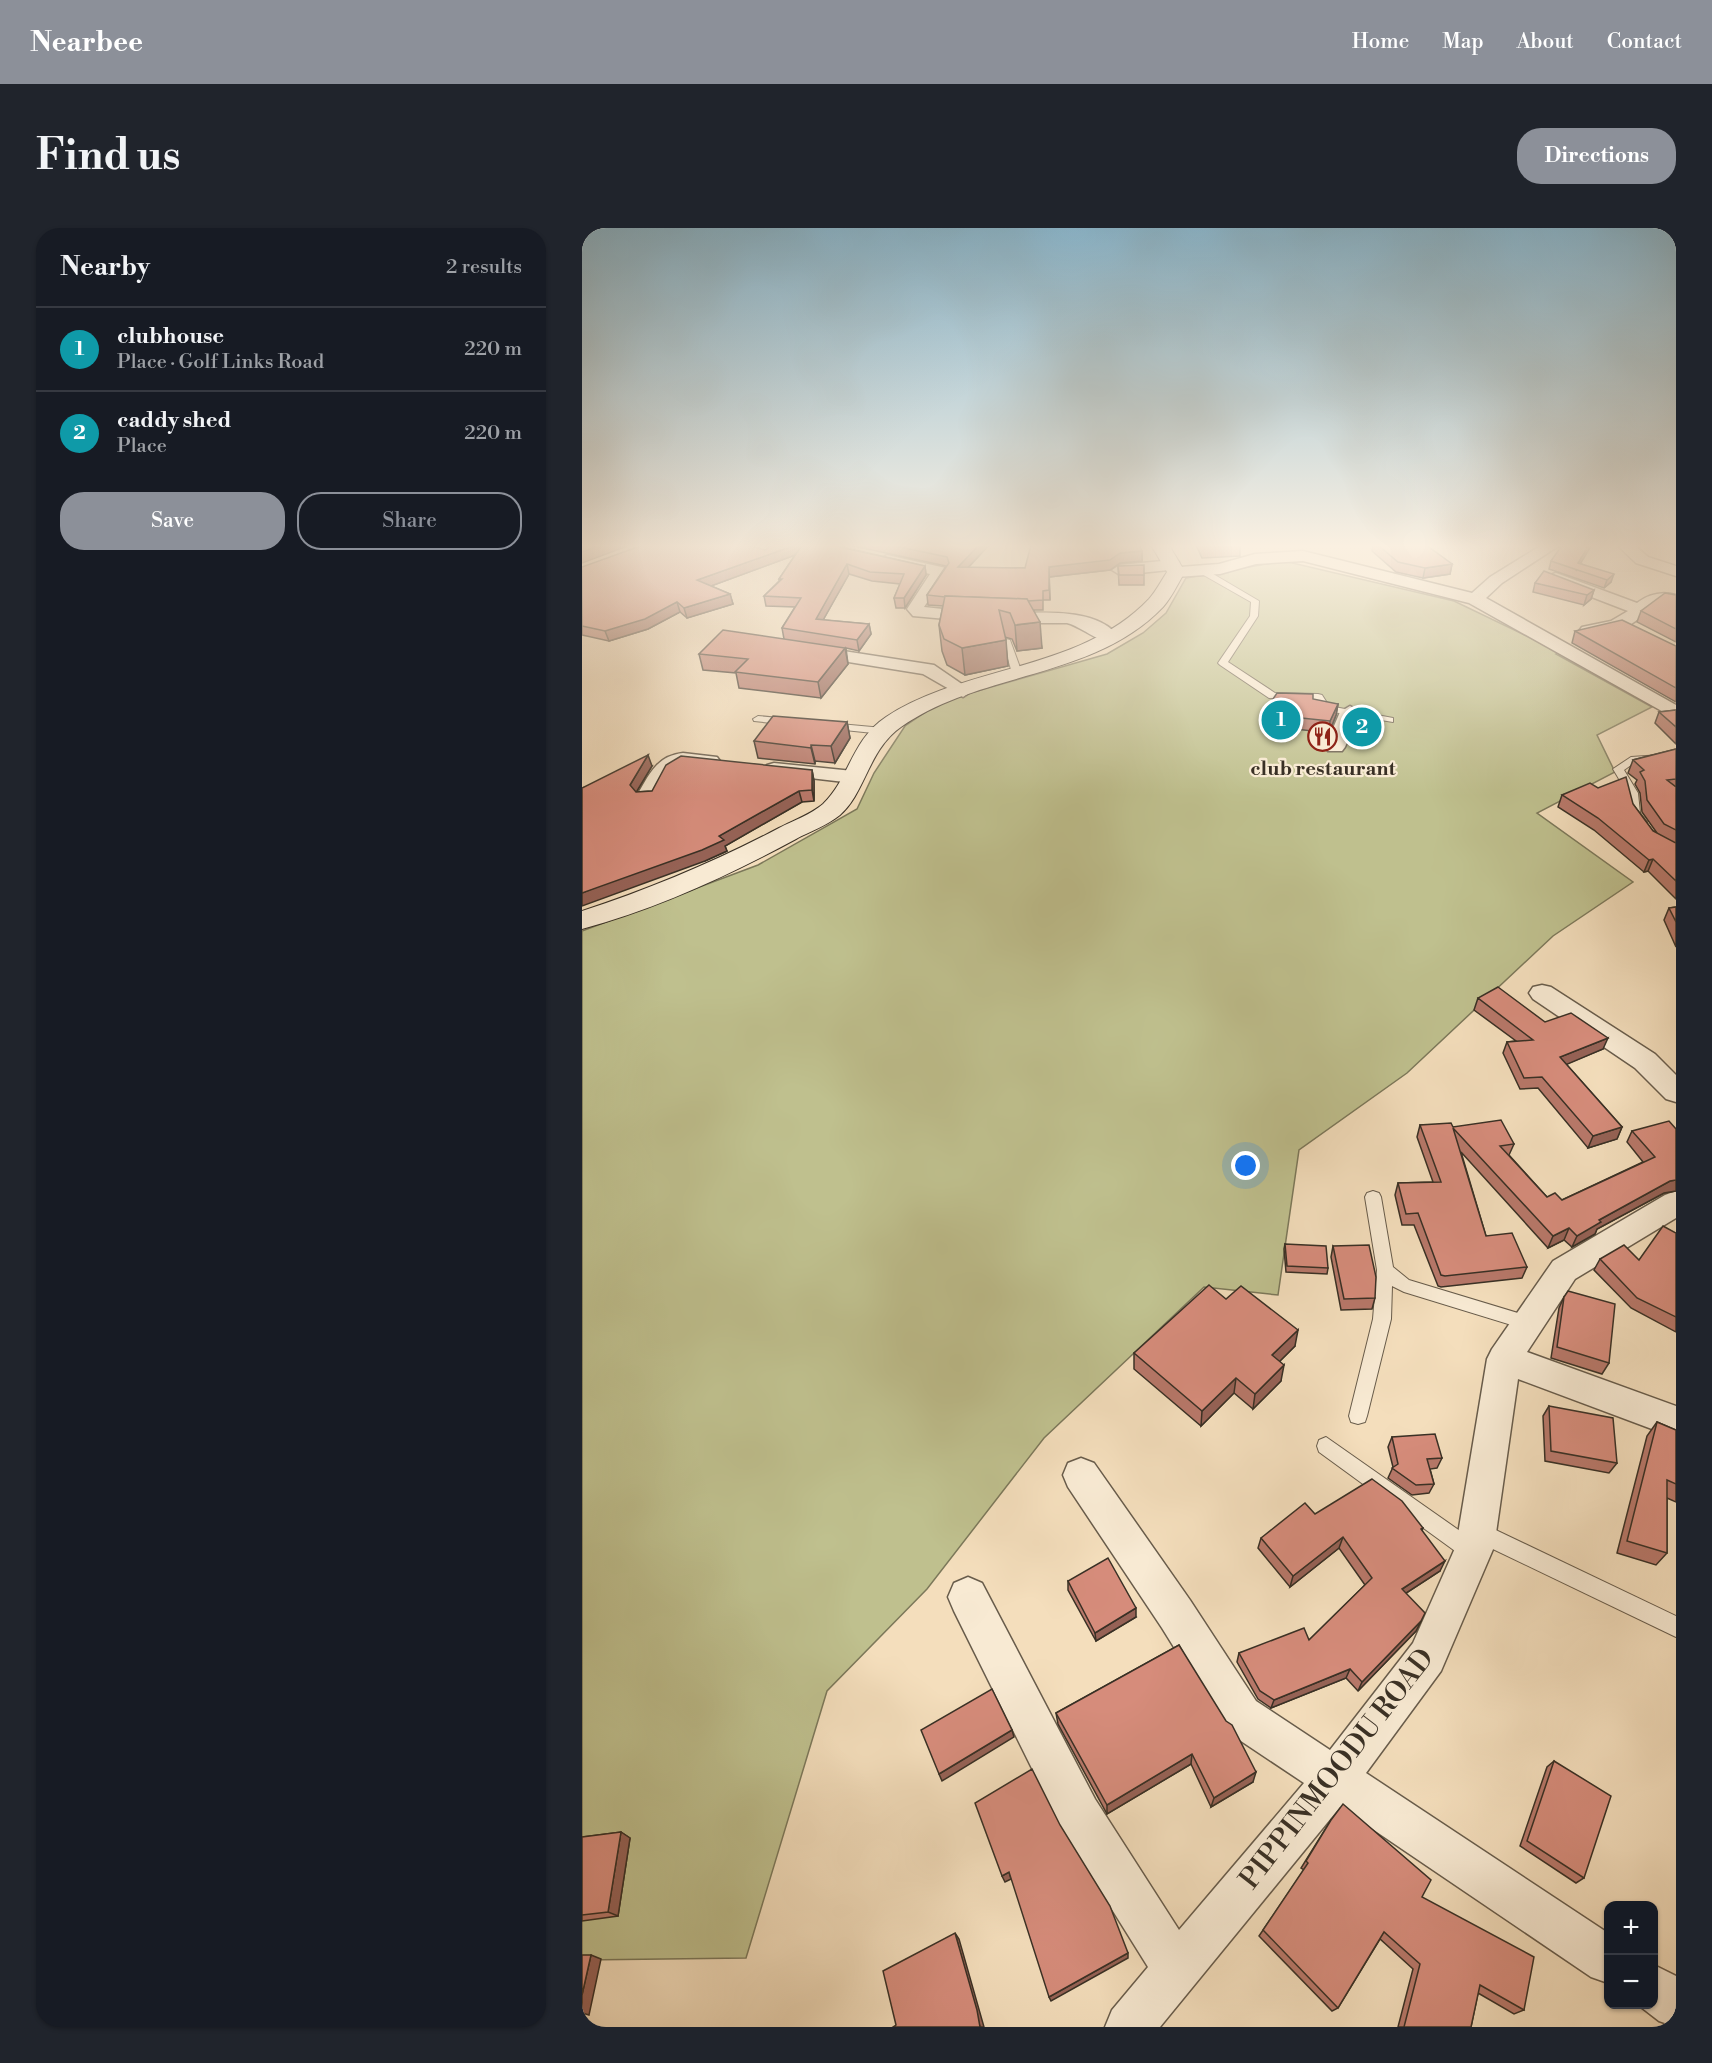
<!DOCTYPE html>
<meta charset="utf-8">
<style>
:root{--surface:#171b24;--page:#20242c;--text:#f1f3f6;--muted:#9ea1a6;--line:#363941;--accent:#8c9099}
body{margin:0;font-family:"Libre Bodoni",serif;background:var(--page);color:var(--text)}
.controls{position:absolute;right:18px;bottom:18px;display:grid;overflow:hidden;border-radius:12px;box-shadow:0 2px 4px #0004}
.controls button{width:54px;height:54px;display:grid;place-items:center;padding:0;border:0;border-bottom:2px solid var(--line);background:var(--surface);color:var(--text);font:30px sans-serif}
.you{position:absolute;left:664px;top:938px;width:21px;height:21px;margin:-15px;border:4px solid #fff;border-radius:50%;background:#1a73e8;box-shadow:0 0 0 9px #1a73e833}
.badge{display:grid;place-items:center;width:39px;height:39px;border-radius:50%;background:var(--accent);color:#fff;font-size:20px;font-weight:700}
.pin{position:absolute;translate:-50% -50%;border:3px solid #fff;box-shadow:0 2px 6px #0006}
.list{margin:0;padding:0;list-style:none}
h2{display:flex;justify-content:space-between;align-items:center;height:78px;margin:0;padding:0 24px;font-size:26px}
h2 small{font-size:20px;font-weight:400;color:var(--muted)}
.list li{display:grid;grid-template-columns:39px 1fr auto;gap:18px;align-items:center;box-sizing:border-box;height:84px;padding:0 24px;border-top:2px solid var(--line)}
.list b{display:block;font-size:22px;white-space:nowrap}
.list p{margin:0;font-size:20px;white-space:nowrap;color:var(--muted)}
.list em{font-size:20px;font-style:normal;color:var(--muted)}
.actions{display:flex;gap:12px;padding:18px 24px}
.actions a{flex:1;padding:14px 0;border:2px solid var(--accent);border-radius:24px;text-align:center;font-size:21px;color:var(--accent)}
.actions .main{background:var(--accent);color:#fff}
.map{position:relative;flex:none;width:1094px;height:1799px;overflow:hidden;border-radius:24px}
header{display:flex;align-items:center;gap:36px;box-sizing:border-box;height:84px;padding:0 30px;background:var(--accent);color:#fff}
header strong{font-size:28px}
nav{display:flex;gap:33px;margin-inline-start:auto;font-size:21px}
.intro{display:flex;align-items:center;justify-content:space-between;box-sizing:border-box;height:144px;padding:0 36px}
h1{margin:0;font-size:42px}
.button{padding:15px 27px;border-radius:24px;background:var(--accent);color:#fff;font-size:21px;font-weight:700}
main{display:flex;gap:36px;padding:0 36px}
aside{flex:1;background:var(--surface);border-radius:24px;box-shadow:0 2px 4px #0004}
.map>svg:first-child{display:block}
.green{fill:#bfc08e;stroke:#7c785a;stroke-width:1.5}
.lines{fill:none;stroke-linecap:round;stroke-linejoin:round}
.lane-casing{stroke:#685c4b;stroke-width:2}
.street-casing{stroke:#685c4b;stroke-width:3}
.secondary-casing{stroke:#393025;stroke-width:2}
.lane{fill:#f8ead3;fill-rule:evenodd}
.street{fill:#f8ead3;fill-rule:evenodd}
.secondary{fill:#f8ead3;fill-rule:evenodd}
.wall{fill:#b8786a;stroke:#393025;stroke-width:1.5}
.shaded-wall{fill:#966256;stroke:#393025;stroke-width:1.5}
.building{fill:#d68c7b;stroke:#393025;stroke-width:1.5}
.labels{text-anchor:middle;stroke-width:4.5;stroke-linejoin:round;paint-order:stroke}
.far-poi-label{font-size:20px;font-weight:bold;fill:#393025;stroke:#f8ead3}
.near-street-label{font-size:28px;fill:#393025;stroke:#f8ead3}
</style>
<header>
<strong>Nearbee</strong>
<nav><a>Home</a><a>Map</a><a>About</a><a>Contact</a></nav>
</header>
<div class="intro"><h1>Find us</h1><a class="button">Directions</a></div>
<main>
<aside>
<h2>Nearby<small>2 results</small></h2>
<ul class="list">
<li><span class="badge" style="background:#0f9aa8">1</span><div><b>clubhouse</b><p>Place · Golf Links Road</p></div><em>220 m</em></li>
<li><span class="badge" style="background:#0f9aa8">2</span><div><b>caddy shed</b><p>Place</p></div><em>220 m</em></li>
</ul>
<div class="actions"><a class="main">Save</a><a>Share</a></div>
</aside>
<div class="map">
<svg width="1094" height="1799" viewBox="0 0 1094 1799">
<rect width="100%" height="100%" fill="#f4debc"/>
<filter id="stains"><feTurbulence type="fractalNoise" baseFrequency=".00333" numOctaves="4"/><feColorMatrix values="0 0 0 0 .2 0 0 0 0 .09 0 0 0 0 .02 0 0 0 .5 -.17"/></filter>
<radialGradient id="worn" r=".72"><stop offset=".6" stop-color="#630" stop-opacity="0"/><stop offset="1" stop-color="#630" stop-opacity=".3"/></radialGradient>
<polygon class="green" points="702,333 872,373 978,424 974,426 1070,479 1015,507 1033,544 1000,561 1013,591 978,573 955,585 1051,654 971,708 825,845 717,922 696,1067 622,1059 462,1210 345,1361 245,1463 164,1730 0,1732 0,703 176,637 275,581 292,545 323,498 360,473 525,426 561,405 584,385 604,350"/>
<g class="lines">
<defs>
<g id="lane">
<polygon points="621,340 677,373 676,388 646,434 693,465 736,466 740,467 747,478 811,490 811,494 739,482 733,472 687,470 638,437 636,435 668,388 669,374 618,345 617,343"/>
<polygon points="420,410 428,412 440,445 438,447 430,445"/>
<polygon points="176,488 208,491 213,494 208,497 172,493 171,491"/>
<polygon points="247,495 301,500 306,503 301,506 243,500 243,496"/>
<path d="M1094,526V532L1052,535L1042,542L1056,565L1058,585L1065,594L1059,597C1043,591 1049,576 1043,563C1040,555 1035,548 1031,541L1049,529Z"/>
<polygon points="791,963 797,965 799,969 811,1039 827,1052 946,1088 952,1090 955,1095 952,1100 946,1102 822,1064 810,1058 809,1091 785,1188 783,1194 776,1196 769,1194 767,1188 791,1091 795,1042 783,969 785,965"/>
<polygon points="744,1209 898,1317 901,1324 898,1331 891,1334 884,1331 737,1224 735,1218 737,1212"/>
<polygon points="897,1294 1094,1388 1094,1409 890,1311 887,1304 890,1297"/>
</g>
<g id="street">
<polygon points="960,317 978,317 920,355 904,370 1094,477 1094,491 887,375 721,333 674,336 638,346 594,349 588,347 587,342 538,347 530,342 538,337 591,332 597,334 598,339 637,336 673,326 721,323 890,365 908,349"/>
<polygon points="1035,317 1052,317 1066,329 1094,338 1094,348 1054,335"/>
<path d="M305,327L364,340L366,343L342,379C364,381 386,384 408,385C444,387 512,375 537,409L534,413C518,417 501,399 485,395H409L331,388L325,381L348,346L299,335L297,332Z"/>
<path d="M974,345L1055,375C1067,366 1080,363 1094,367V377L1079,375L1045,399L1006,408L1000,407L997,403L1000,399L1029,393L1046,383L968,353L966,350L968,347Z"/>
<polygon points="229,418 352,437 390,463 381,469 341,446 223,427 220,423"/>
<polygon points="768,478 778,484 763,519 760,523 746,523 743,519 758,484"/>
<path d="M101,525L135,529L138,533L135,537L94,539L72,573H58L54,569C67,547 74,528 101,525Z"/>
<polygon points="192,535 271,543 278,545 281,549 278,553 271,555 185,545 182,541 185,537"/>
<polygon points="960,757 969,759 1073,826 1094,847 1094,874 1084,871 1053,840 951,771 947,765 951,759"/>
<polygon points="1094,963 1094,990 993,1051 945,1124 1094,1178 1094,1210 936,1151 912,1319 859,1443 784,1545 1026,1705 1026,1755 1009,1749 758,1579 578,1799 523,1799 530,1782 566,1739 481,1603 372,1383 366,1369 372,1355 386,1349 400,1355 513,1571 597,1702 722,1555 644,1503 580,1400 486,1259 481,1247 486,1235 499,1230 512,1235 608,1372 674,1473 748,1522 831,1415 874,1318 905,1131 910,1121 971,1033 1083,967"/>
<polygon points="1072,1737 1094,1748 1094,1799 1077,1793 1055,1776 1072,1776"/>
</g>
<path id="secondary" d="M569,317H587L603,344C596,355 590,369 581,379C511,452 398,443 319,499C286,522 284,564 258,587C246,597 227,604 214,611C146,648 74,681 0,701V683C68,661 134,633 197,600C210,593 230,586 241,576C268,550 269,512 304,489C383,437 499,443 567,371C574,363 579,353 585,344Z"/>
</defs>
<use href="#lane" class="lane-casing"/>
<use href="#street" class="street-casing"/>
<use href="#secondary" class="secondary-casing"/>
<use href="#lane" class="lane"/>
<use href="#street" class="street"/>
<use href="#secondary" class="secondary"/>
</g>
<g class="wall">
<polygon points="182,317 264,317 260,319 343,338 344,347 323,380 314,380 312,370 318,356 290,353 267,346 241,392 287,396 289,406 277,423 264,420 266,436 239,470 157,460 154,445 121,442 117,426 202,411 200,400 213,379 184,378 182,368 197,353 197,351 213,327 129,358 148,366 151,376 105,390 98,384 66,401 27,413 0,407 0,339 183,322 187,319"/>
<polygon points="267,317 407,317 386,340 443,340 560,323 560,333 538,335 528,342 467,349 468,372 461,372 461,382 452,382 460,420 435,423 430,411 423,409 426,438 383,447 365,437 360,423 357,397 361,378 346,377 345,367 364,338"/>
<polygon points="614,317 658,317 658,328 620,330"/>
<polygon points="791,317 844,317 870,336 868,346 841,350 814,344 790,323"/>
<polygon points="1009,318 998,335 1029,354 1022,360 967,341 969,333"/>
<polygon points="536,338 562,347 562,357 537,357"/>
<polygon points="953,355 1012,362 1009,371 1002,377 951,364"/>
<polygon points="1094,367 1094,414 1055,394 1059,383"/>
<polygon points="993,403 1094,418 1094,474 990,415"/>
<polygon points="756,476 754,487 747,505 680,497 681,486"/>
<polygon points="1094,482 1094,516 1073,495 1077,484"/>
<polygon points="788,488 785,509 770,507 771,502"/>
<polygon points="265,494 268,510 253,535 233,533 233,536 176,530 172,513"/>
<polygon points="1094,521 1094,671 1066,643 1062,644 1012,602 976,579 980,567 1016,560 1051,576 1071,603 1075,605 1060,584 1058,565 1053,556 1055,552 1046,545 1051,532"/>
<polygon points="70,538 54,564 70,563 230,542 232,553 232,573 220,574 143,618 145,623 123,633 0,560"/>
<polygon points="1094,679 1094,719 1082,692 1087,680"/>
<polygon points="896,770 963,794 1021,821 984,836 1040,899 1035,911 1006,920 956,860 938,861 921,825 925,814 934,813 892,782"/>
<polygon points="838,897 871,899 932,916 927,927 965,969 980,972 1061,934 1045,914 1050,903 1094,901 1094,963 1082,965 1015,1001 1013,1006 990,1019 982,1012 966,1020 879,924 904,1008 945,1039 940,1050 859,1059 856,1058 832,997 820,997 813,967 816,955 851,954 835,909"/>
<polygon points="1094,1005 1094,1104 1049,1080 1012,1042 1018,1031 1057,1032"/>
<polygon points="703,1016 746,1040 745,1046 704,1044 702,1021"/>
<polygon points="751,1018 793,1070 790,1081 759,1082 749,1029"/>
<polygon points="982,1069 1027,1135 1020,1146 969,1130 977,1080"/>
<polygon points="644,1071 713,1118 698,1133 699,1153 671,1181 652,1165 619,1198 552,1141 552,1125"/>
<polygon points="967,1178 1035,1235 1027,1245 963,1233 961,1188"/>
<polygon points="1075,1194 1094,1202 1094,1274 1085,1270 1085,1325 1074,1337 1035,1325 1065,1208"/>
<polygon points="810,1209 860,1230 855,1240 848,1241 852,1256 847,1265 830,1267 806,1250 811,1239 806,1219"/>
<polygon points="733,1286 841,1300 840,1303 858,1343 824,1365 839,1393 834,1403 776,1463 764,1450 689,1480 676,1471 655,1434 657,1425 727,1412 783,1357 757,1320 708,1359 676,1320 679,1310"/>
<polygon points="486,1353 554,1389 514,1413 486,1362"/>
<polygon points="597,1417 671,1554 629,1579 609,1536 525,1586 476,1496 474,1485"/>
<polygon points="972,1533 1002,1650 994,1655 938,1618 965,1539"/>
<polygon points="749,1592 840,1669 942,1782 932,1786 896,1765 889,1799 816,1799 831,1741 798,1711 756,1780 750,1783 677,1708 722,1642 719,1640"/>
<polygon points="39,1604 48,1610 36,1688 0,1693 0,1609"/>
</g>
<g class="shaded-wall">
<polygon points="19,317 48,317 0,335 0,324"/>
<polygon points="214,317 222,317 224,323 118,362 115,352"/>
<polygon points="397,317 407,317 377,349 376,339"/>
<polygon points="1007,317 1009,317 1009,318 994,343 996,335"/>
<polygon points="560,323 560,333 538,335 528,342 467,349 468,372 467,339 538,325"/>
<polygon points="265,336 267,346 236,401 234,391"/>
<polygon points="870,336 868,346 841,350 843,340"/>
<polygon points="343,338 344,347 323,380 322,370"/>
<polygon points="1032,346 1029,354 1022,360 1025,352"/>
<polygon points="1012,362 1009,371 1002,377 1005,367"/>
<polygon points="148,366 151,376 105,390 102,380"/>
<polygon points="95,374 98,384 66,401 27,413 23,403"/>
<polygon points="458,394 460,420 435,423 433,397"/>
<polygon points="287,396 289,406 277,423 275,412"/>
<polygon points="424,412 426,438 383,447 380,420"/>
<polygon points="263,420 266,436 239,470 236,454"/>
<polygon points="756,476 754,487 747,505 748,493"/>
<polygon points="265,494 268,510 253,535 249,518"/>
<polygon points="229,517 233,533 233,536 229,520"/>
<polygon points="66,527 70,538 52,568 48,557"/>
<polygon points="230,542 232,553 232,573 230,562"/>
<polygon points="217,563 220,574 143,618 145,623 123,633 0,678 0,665 137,608"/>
<polygon points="1071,631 1066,643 1062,644 1067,632"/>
<polygon points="1026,810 1021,821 974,841 978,829"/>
<polygon points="1040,899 1035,911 1006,920 1011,908"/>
<polygon points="1094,952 1094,963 1082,965 1015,1001 1013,1006 990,1019 995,1008 1017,992 1088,953"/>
<polygon points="987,1000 982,1012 966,1020 971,1008"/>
<polygon points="716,1102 713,1118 688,1143 690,1127"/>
<polygon points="702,1137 699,1153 671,1181 673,1166"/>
<polygon points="654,1150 652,1165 619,1198 620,1183"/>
<polygon points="761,1309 757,1320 708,1359 711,1348"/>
<polygon points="863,1333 858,1343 815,1371 820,1361"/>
<polygon points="554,1380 554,1389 514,1413 513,1405"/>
<polygon points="839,1393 834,1403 776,1463 780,1454"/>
<polygon points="768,1441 764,1450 689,1480 692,1472"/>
<polygon points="430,1502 432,1509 360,1553 357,1546"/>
<polygon points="610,1526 609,1536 525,1586 525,1577"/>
<polygon points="674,1544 671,1554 629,1579 632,1570"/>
<polygon points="39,1604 48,1610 36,1688 26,1684"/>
<polygon points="427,1644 429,1651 423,1654 420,1648"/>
<polygon points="373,1705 377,1711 402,1799 398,1799"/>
<polygon points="546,1725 546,1730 469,1773 467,1769"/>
<polygon points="9,1727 19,1731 7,1787 0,1785 0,1767"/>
</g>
<g class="building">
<polygon points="0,317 19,317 0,324"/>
<polygon points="61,317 167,317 183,322 190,317 214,317 115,352 148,366 102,380 95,374 63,391 23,403 0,398 0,339"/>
<polygon points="220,317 256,317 258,319 343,338 322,370 312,370 322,346 288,344 265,336 234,391 287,396 275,412 200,400 219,370 182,368 200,351 197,351"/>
<polygon points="308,317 397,317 376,339 443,340 449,317 557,317 560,323 538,325 528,332 467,339 467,362 461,363 461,372 446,373 445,371 363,368 363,369 345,367 367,335 365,329"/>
<polygon points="796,317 844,317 870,336 843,340 816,334"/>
<polygon points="980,317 1007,317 996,335 1032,346 1025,352 969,333"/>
<polygon points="562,337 562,347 537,347 536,338"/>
<polygon points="962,343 1012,362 1005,367 953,355"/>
<polygon points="1083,365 1094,367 1094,401 1059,383"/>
<polygon points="363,368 445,371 458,394 433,397 428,385 417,382 424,412 380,420 362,411 357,397"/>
<polygon points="1040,392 1094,418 1094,460 993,403"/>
<polygon points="141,402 263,420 236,454 153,444 166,431 117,426"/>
<polygon points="695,465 731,466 731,471 756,476 748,493 681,486"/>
<polygon points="1094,482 1094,499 1077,484"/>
<polygon points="778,486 788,488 786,503 771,502"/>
<polygon points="191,488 265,494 249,518 229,517 229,520 172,513"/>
<polygon points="1094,521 1094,551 1085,552 1094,559 1094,602 1082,596 1065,572 1063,553 1058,544 1062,542 1051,532"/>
<polygon points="66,527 48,557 54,564 70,563 84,537 99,528 230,542 230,562 217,563 137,608 142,612 120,622 0,665 0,560"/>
<polygon points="1044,549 1051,576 1071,603 1094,615 1094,653 1071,631 1067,632 1016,590 980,567 1008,555 1016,560"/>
<polygon points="1094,679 1094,694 1087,680"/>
<polygon points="916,759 963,794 989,785 1026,810 978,829 1040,899 1011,908 960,849 942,850 925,814 951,812 896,770"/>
<polygon points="919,892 932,916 918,918 965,969 973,965 980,972 1073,929 1050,903 1087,893 1094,901 1094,952 1088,953 1017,992 1019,994 995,1008 987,1000 971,1008 871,900 904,1008 930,1005 945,1039 863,1048 859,1047 836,985 824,986 816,955 859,954 838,897 869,895 871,899"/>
<polygon points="1081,998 1094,1005 1094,1089 1055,1070 1018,1031 1042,1017 1057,1032"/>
<polygon points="703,1016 744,1018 746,1040 705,1038"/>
<polygon points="787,1017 794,1049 793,1070 762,1071 751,1018"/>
<polygon points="627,1057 644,1071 659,1058 716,1102 690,1127 702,1137 673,1166 654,1150 620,1183 552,1125"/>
<polygon points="986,1063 1033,1076 1027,1135 975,1119 982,1069"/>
<polygon points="967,1178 1031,1190 1035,1235 969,1223"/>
<polygon points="1075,1194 1094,1202 1094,1256 1085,1252 1085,1325 1045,1313"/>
<polygon points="853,1206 860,1230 845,1231 852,1256 834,1257 810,1240 816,1236 810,1209"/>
<polygon points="790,1251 820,1273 841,1300 839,1301 863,1333 820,1361 843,1385 839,1393 780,1454 768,1441 692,1472 678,1463 657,1425 722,1400 727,1412 790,1350 761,1309 711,1348 679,1310 723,1275 733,1286"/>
<polygon points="526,1330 554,1380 513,1405 486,1353"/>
<polygon points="597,1417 644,1493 650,1497 674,1544 632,1570 610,1526 525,1577 474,1485"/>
<polygon points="410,1461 430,1502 357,1546 339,1502"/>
<polygon points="972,1533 1029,1568 1002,1650 945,1613"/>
<polygon points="450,1541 478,1597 528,1678 546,1725 467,1769 427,1644 420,1648 393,1575"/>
<polygon points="761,1576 849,1652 840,1669 952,1729 942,1782 898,1757 889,1799 822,1799 838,1736 802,1704 756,1780 681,1702 726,1635 724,1633 749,1592"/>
<polygon points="39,1604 26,1684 0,1687 0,1609"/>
<polygon points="373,1705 395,1782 398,1799 311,1799 314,1797 301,1743"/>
<polygon points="0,1727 9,1727 0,1767"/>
</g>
<linearGradient id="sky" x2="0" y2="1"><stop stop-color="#8ab8d0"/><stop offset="0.56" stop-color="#faf0e1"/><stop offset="1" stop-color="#faf0e1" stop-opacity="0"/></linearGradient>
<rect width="1094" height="568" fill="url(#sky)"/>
<defs>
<symbol id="restaurant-ring" viewBox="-11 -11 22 22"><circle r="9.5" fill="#f8ead3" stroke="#8f2418" stroke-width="1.5"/><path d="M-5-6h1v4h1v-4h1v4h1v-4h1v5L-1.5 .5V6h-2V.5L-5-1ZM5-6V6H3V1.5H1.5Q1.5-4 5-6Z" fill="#8f2418"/></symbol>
</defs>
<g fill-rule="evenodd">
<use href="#restaurant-ring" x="724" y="492" width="33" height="33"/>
</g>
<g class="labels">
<g class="far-poi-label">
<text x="741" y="547">club restaurant</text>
</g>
<g class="near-street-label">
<text transform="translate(754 1540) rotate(-52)" y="10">PIPPINMOODU ROAD</text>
</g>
</g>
<rect width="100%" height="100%" filter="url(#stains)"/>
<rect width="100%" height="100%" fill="url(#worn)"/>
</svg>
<div class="controls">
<button>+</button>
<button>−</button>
</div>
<div class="you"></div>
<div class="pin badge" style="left:699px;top:492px;background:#0f9aa8">1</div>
<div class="pin badge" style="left:780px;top:499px;background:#0f9aa8">2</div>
</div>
</main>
